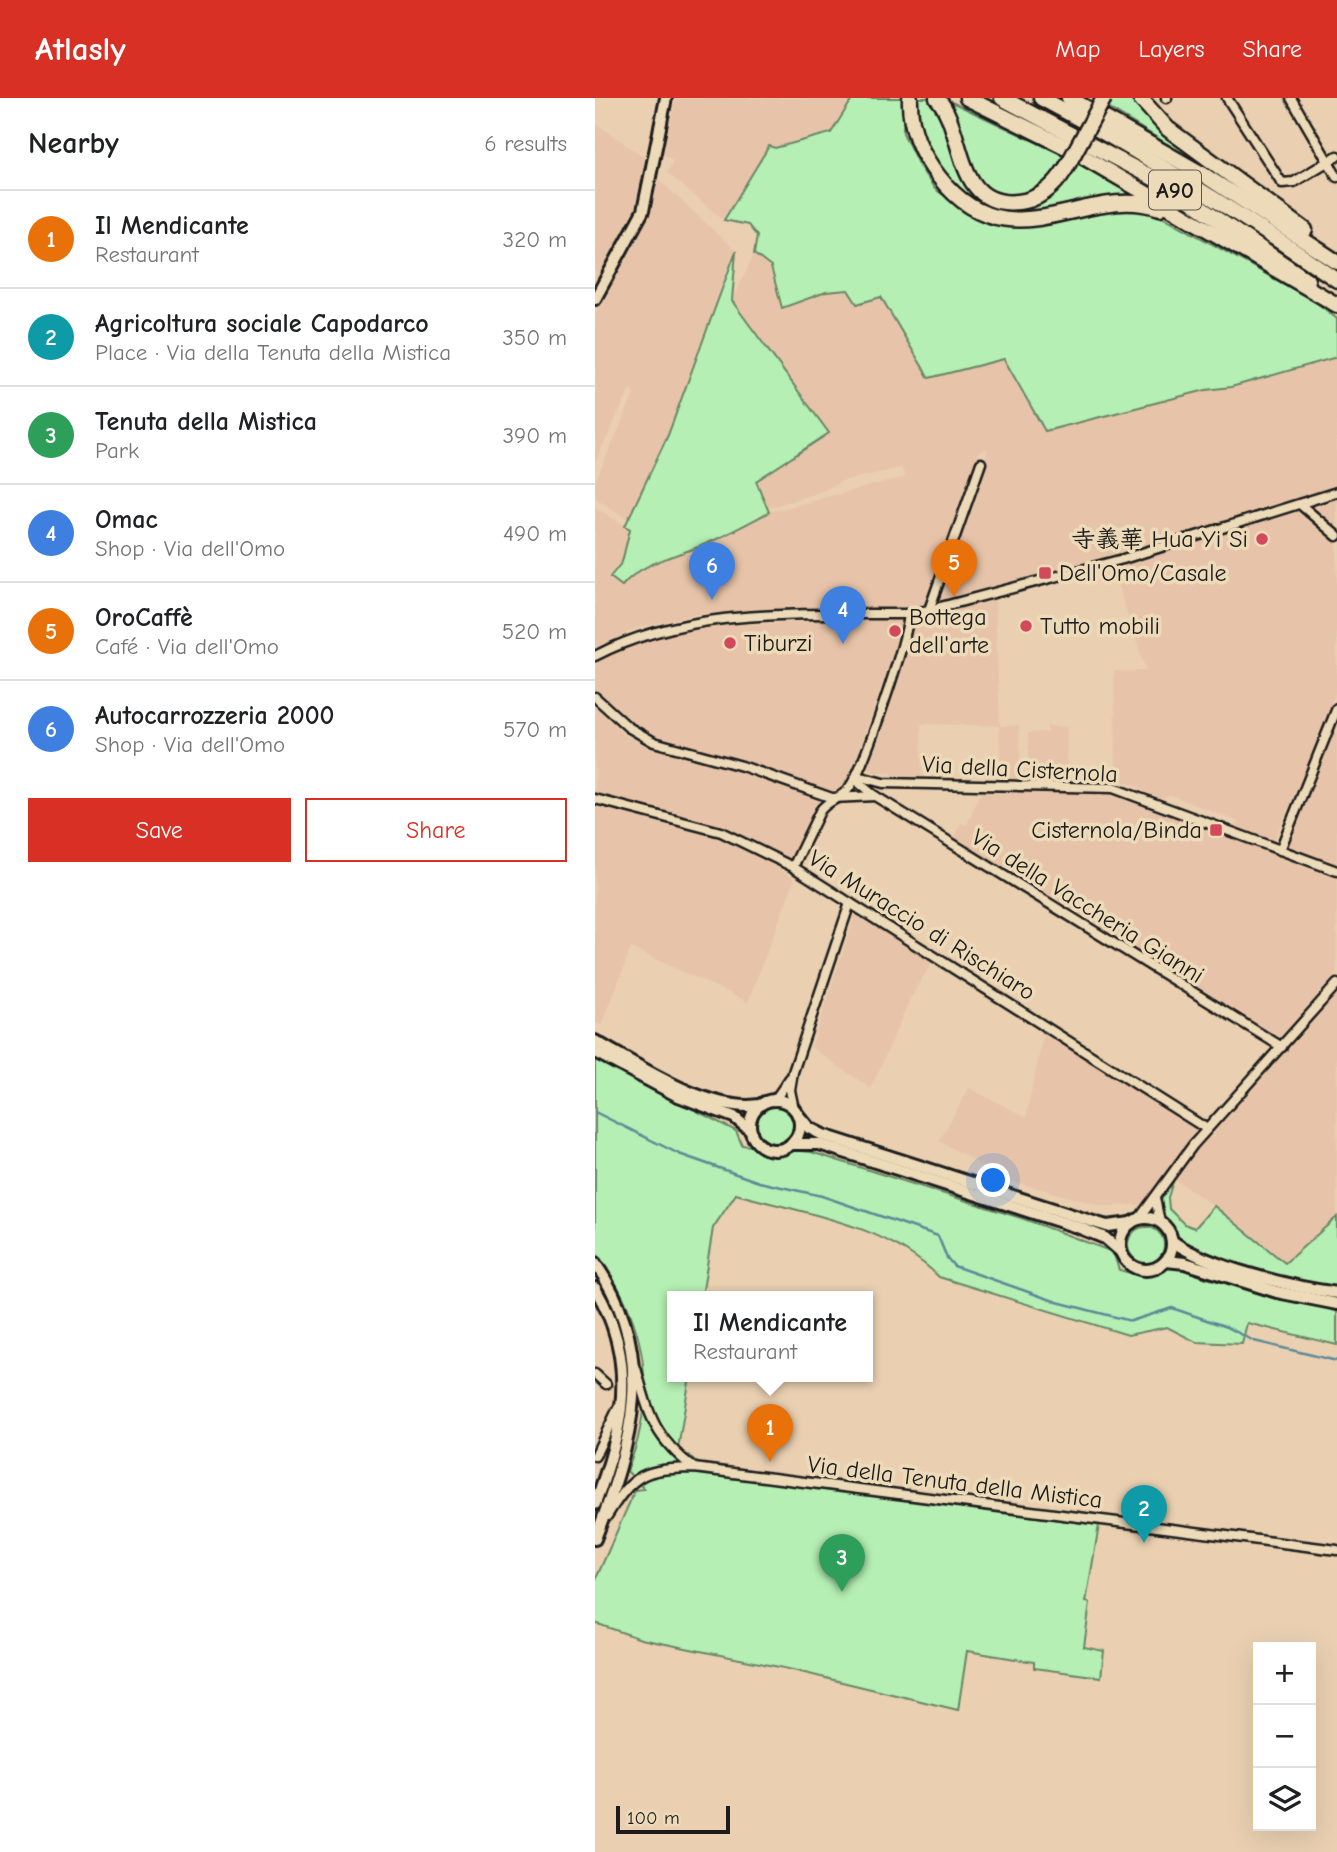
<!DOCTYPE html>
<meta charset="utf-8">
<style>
:root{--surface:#fff;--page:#f2f2f2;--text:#202124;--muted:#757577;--line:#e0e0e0;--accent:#d93025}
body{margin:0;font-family:"Comic Neue","LXGW WenKai TC",sans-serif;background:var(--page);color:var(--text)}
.controls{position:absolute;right:21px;bottom:21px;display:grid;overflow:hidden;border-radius:0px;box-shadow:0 7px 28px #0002}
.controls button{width:63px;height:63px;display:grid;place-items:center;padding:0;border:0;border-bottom:2px solid var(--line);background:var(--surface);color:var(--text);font:35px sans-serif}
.scale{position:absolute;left:21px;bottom:18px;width:114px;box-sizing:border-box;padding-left:7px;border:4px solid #1c1c1c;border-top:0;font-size:19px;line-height:24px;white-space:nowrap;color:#1c1c1c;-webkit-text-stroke:5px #eddab8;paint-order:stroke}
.you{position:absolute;left:399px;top:1083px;width:24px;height:24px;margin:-18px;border:5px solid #fff;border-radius:50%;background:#1a73e8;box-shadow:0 0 0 10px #1a73e833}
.badge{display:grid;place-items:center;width:46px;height:46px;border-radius:50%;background:var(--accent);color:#fff;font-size:23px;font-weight:700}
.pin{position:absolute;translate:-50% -58px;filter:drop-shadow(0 2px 4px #0008)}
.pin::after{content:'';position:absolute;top:37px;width:24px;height:21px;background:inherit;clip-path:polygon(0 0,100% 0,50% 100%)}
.popup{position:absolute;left:72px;top:1193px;width:206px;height:91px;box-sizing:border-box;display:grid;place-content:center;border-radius:0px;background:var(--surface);filter:drop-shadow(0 2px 5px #0005);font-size:23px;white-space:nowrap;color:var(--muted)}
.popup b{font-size:26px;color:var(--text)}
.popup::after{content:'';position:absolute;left:50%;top:100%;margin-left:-14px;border:14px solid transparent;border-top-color:var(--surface)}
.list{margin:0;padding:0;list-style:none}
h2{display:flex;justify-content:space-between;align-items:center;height:91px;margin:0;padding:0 28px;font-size:30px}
h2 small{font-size:23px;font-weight:400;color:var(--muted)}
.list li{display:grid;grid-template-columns:46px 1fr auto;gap:21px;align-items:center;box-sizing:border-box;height:98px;padding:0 28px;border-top:2px solid var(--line)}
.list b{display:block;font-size:26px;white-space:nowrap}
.list p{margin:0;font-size:23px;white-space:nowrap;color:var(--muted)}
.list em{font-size:23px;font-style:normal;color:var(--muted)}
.actions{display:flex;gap:14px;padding:21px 28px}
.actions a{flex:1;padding:16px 0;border:2px solid var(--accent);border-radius:0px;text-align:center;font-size:24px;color:var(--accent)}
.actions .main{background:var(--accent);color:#fff}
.icon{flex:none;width:38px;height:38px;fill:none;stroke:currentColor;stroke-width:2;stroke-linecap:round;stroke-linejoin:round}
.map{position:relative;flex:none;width:742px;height:1754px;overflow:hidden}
header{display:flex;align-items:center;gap:42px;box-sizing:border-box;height:98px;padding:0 35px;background:var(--accent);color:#fff}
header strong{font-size:33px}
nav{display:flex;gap:38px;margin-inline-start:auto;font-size:24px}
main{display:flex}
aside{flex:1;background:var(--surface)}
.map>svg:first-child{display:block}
.built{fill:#e7c4a9}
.green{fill:#b5efb3;stroke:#688668;stroke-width:2}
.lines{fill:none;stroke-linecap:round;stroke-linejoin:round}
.stream{stroke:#5d8998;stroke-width:2.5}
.street-casing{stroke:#1c1c1c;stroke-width:13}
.secondary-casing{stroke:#1c1c1c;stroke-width:16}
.highway-casing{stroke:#1c1c1c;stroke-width:19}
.street{stroke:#eddab8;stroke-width:8}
.secondary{stroke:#eddab8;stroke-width:10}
.highway{stroke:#eddab8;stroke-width:14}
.highway-bridge-casing{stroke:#1c1c1c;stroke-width:19;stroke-linecap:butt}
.highway-bridge{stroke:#eddab8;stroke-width:14}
.poi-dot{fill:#d1495b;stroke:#eddab8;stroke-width:2.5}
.labels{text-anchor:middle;stroke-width:7;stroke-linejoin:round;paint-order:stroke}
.shield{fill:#eddab8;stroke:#5b554b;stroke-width:2}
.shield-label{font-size:23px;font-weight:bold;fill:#1c1c1c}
.poi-label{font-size:24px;fill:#1c1c1c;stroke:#eddab8;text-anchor:start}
.street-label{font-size:24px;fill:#1c1c1c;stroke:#eddab8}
</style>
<header>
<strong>Atlasly</strong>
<nav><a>Map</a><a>Layers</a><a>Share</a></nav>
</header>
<main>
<aside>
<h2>Nearby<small>6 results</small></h2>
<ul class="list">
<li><span class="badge" style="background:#e8710a">1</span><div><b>Il Mendicante</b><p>Restaurant</p></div><em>320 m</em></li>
<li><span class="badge" style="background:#0f9aa8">2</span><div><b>Agricoltura sociale Capodarco</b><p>Place · Via della Tenuta della Mistica</p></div><em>350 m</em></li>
<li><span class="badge" style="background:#2e9e5b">3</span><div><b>Tenuta della Mistica</b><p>Park</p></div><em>390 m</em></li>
<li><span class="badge" style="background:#3f7fe0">4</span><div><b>Omac</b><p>Shop · Via dell'Omo</p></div><em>490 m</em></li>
<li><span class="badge" style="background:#e8710a">5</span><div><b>OroCaffè</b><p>Café · Via dell'Omo</p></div><em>520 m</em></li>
<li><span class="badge" style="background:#3f7fe0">6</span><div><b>Autocarrozzeria 2000</b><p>Shop · Via dell'Omo</p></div><em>570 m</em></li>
</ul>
<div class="actions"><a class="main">Save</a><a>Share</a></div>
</aside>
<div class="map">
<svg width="742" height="1754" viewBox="0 0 742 1754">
<rect width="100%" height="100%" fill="#ead0b1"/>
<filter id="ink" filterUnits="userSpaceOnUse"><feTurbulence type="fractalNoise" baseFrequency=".0143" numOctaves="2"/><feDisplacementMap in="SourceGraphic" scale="14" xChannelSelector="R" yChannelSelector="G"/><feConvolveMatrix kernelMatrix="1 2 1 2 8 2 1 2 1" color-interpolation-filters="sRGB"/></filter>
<g filter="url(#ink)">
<g class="built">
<polygon points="81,0 258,0 236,35 179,50 174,48 129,122 72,75 78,62 67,56"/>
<polygon points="0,25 51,60 38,120 0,188"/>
<polygon points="64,82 141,153 73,337 33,421 0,400 0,384 39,296 35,291 0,365 0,215 41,145"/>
<polygon points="159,156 176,169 187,210 231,194 253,192 288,198 334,280 409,261 450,333 611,291 636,289 742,259 742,388 646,421 341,504 393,351 384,354 329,508 103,516 43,530 0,549 0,409 35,431 27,464 16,479 33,481 64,463 113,446 174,414 310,379 306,370 248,383 223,395 173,410 161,383 233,335 137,203"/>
<polygon points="742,401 742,430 718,410"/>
<polygon points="706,413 742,444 742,591 720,650 680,740 676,743 641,729 643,724 611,711 575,697 564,701 536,686 521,682 519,573 551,573 516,467"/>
<polygon points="400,499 405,628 424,627 426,681 406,681 404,628 326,626 327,679 297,679 297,675 278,674 271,669 320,521 347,516 349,520 358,518 358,511"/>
<polygon points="309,520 310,523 251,688 235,694 52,635 28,620 0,591 1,561 64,537 104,528"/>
<polygon points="0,607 29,637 65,651 147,672 225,703 196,761 136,733 0,694"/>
<polygon points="742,622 742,770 688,750"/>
<polygon points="452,628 472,629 472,682 433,681 433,635 452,634"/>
<polygon points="386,692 516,694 742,781 742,875 685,939 628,909 487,817 360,740 366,725 372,727"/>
<polygon points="0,708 123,740 158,754 200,781 153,904 36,850 7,928 0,924"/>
<polygon points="260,816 337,865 316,899 276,991 216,949"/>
<polygon points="742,894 742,1119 690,1165 619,1108 579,1081 614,1038 617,1041 623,1026"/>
<polygon points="448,937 482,955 605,1034 546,1107 508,1108 415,1083 344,1043 374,990 431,1019"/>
</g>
<g class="green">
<polygon points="258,0 308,0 308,35 324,68 340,91 371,113 412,127 432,129 525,108 556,112 721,204 742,221 742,259 636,289 611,292 450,333 409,261 334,280 286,199 262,206 253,192 231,194 187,210 176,169 159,156 162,138 153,127 129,122 174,48 180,50 236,35"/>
<polygon points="319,0 336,0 342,7 372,84 420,108 482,65 546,99 436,118 393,110 359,90 327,44"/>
<path d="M348,0L470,58C455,91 413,116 384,84Z"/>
<polygon points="515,0 540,0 666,103 510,8"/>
<path d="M141,153L137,203L234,335L161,383L174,414C155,424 135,435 115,444C86,458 48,462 27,488L15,479L27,464L35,431L30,428L73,337Z"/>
<path d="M0,961L141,1033L147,1047L216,1054L429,1121L518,1154L524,1172L550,1179L573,1166L611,1180L742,1212V1247L652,1225L647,1246L601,1244L572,1229L533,1237L344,1179C291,1126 211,1116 141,1096L118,1130L107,1198H77V1278H95L82,1357H93L118,1377L504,1427L491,1504L495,1505L489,1549L509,1553L506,1579L439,1570V1564L372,1553L363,1612L189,1570L46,1541L0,1525V1483L40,1392L49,1391L32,1373C64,1295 51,1221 0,1154Z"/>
<circle cx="180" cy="1027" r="18"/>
<polygon points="577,1078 579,1081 573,1099 574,1111 589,1126 600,1130 619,1108 690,1165 742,1119 742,1190 704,1186 586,1147 566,1119 564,1107"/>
<circle cx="551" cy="1147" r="18"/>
</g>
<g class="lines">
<polyline class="stream" points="0,1014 84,1056 164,1084 227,1098 343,1138 352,1160 359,1168 462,1204 536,1223 577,1210 632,1229 659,1243 742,1263"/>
<defs>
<g id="street">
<polyline points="571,0 572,0"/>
<polyline points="632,0 687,85 699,84 742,58"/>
<polyline points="696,0 742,79"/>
<polyline points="706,407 742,438"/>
<polyline points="334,512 386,365"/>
<path d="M0,558C96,508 209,517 314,516L334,512L528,461L742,394"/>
<polyline points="0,599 33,629 59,644 147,668 237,700 280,698"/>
<polyline points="262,678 265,686 280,698 687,949"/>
<polyline points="262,678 288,685 518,690 742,773"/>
<polyline points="0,701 126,734 198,769 612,1031"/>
<polyline points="685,752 742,610"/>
<path d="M198,769L225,713C233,701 247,701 254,690C269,671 312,541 314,516"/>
<polyline points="179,1003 195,980"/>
<polyline points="199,1011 195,992 198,974 255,805"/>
<polyline points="560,1100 565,1124"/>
<polyline points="543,1122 598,1047 742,886"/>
<path d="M41,1270C54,1317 59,1340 99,1370"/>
<polyline points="0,1276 11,1286"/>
<polyline points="0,1358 23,1310"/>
<path d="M12,1418C39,1375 49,1371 99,1370L742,1452"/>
</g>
<g id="secondary">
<polyline points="0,201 48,113 71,0"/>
<path d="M0,943C45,968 113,1015 165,1007"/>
<polyline points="0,954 81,997 139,1019 156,1033"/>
<circle cx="180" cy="1027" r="25"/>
<polyline points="203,1017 214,1030 228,1037 502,1125 512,1128 536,1125"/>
<polyline points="196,1046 224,1046 485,1130 510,1140 525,1153"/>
<circle cx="551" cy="1146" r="26"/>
<path d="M577,1143C613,1169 697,1189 742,1195"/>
<polyline points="571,1163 590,1165 682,1194 742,1206"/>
<path d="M0,1165C64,1257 37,1345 0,1441"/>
<path d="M0,1190C44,1264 28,1331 0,1406"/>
</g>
<g id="highway">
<path d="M315,0C314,30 326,56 344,79C414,169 490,84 565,110"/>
<path d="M342,0C371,31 358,111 423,104C444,102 460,88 471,70"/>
<polyline points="372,0 475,51 742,207"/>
<polyline points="407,0 575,89 712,182"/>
<path d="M446,0C549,55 646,116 742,182"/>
<polyline points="474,0 609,77 742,164"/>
<polyline points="545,0 573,31 710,132"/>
</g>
</defs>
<use href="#street" class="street-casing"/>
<use href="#secondary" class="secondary-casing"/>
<use href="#highway" class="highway-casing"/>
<use href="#street" class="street"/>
<use href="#secondary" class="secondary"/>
<use href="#highway" class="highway"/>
<defs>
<polyline id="highway-bridge" points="471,70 509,0"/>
</defs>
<use href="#highway-bridge" class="highway-bridge-casing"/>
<use href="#highway-bridge" class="highway-bridge"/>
</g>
</g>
<g class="poi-dot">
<circle cx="667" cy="441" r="7"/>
<rect x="443" y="468" width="14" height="14" rx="3.5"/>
<circle cx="431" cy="528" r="7"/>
<circle cx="300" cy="533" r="7"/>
<circle cx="135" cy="545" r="7"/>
<rect x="614" y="725" width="14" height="14" rx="3.5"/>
</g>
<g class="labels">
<rect class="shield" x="554" y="72.5" width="52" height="39" rx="5"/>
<g class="shield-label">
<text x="580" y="100">A90</text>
</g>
<g class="poi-label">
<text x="653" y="449" text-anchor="end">寺義華 Hua Yi Si</text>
<text x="464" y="483">Dell'Omo/Casale</text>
<text x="314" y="527">Bottega<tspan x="314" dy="28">dell'arte</tspan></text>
<text x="445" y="536">Tutto mobili</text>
<text x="149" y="553">Tiburzi</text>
<text x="607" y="740" text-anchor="end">Cisternola/Binda</text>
</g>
<g class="street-label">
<text transform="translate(425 671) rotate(3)" y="8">Via della Cisternola</text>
<text transform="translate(493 808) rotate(32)" y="8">Via della Vaccheria Gianni</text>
<text transform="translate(327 827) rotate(32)" y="8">Via Muraccio di Rischiaro</text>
<text transform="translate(360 1384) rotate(7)" y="8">Via della Tenuta della Mistica</text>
</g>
</g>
</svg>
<div class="controls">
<button>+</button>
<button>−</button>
<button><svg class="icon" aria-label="layers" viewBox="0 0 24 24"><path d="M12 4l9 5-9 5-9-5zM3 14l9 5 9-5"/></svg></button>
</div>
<div class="scale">100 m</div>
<div class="you"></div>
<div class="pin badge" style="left:175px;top:1364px;background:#e8710a">1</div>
<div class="popup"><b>Il Mendicante</b>Restaurant</div>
<div class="pin badge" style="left:549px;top:1445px;background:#0f9aa8">2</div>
<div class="pin badge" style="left:247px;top:1494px;background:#2e9e5b">3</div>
<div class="pin badge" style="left:248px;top:546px;background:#3f7fe0">4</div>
<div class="pin badge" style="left:359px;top:499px;background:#e8710a">5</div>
<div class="pin badge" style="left:117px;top:502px;background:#3f7fe0">6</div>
</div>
</main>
